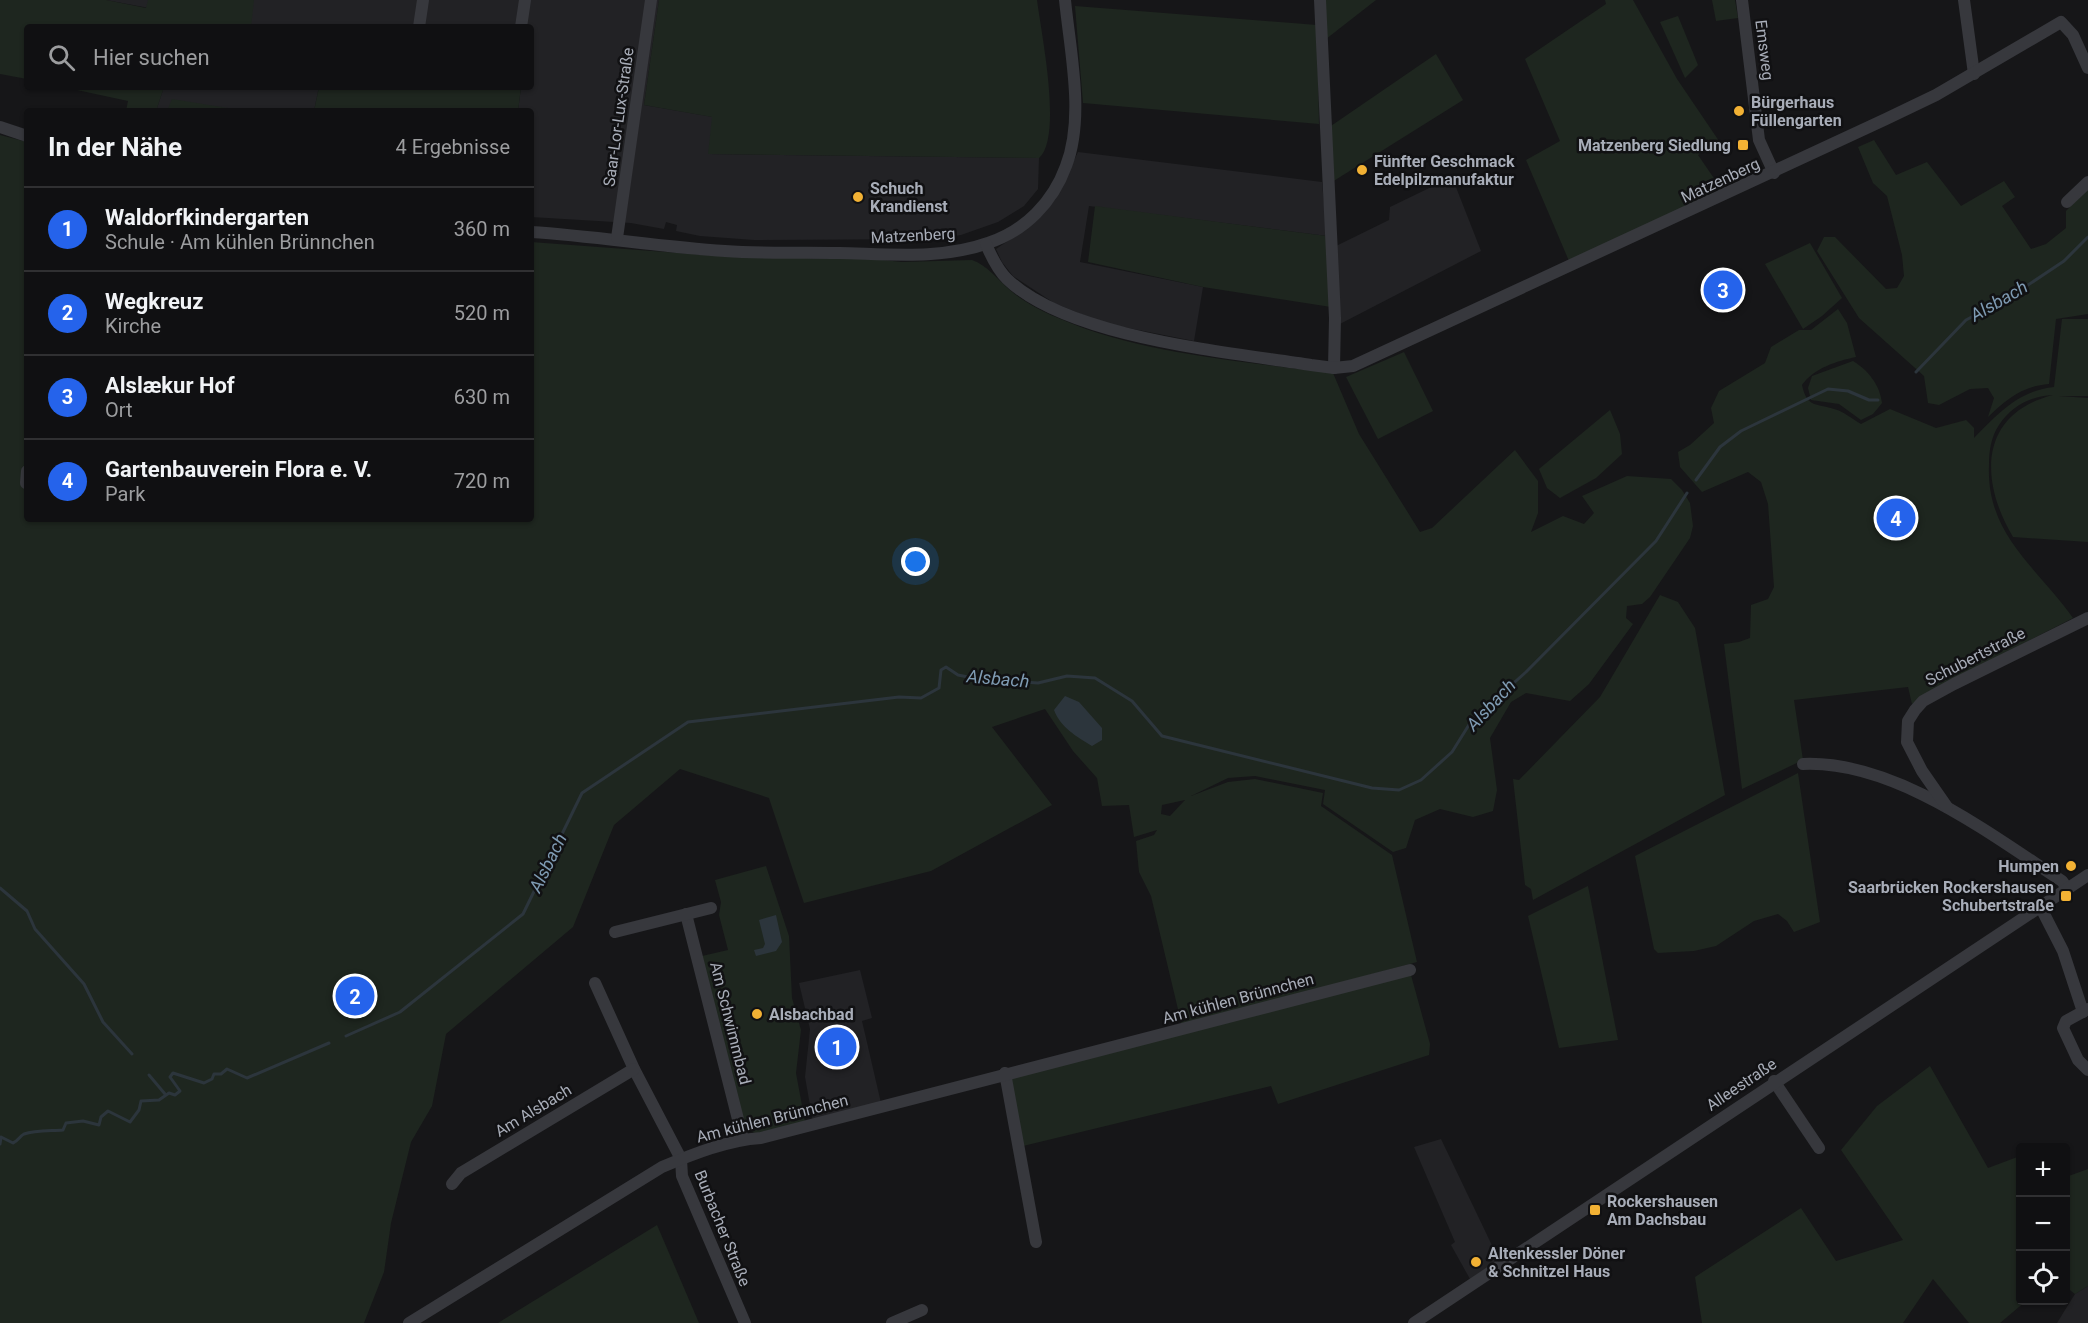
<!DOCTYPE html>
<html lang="de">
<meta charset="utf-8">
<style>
:root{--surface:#101012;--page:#19191b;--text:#f1f3f6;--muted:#9c9d9f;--line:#303032;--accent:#2563eb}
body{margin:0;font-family:Roboto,sans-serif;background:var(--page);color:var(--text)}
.controls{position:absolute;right:18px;bottom:18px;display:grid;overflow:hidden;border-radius:6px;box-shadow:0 2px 4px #0004}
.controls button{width:54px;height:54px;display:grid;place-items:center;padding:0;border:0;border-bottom:2px solid var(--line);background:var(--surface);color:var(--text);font:30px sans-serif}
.you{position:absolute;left:916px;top:562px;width:21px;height:21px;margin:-15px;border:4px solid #fff;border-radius:50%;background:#1a73e8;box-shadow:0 0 0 9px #1a73e833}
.badge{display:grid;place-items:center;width:39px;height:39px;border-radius:50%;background:var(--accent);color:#fff;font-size:20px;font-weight:700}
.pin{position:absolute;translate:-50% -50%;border:3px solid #fff;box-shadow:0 2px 6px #0006}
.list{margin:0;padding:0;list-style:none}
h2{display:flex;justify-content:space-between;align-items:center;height:78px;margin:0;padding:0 24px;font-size:26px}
h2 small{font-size:20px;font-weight:400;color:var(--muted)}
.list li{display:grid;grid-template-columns:39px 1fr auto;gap:18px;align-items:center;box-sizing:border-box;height:84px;padding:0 24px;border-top:2px solid var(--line)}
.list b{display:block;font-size:22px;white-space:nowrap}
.list p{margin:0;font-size:20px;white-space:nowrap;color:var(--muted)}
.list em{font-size:20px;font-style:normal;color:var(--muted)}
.icon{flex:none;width:33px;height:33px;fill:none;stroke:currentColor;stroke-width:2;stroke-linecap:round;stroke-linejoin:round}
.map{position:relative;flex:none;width:2088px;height:1323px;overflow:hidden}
.search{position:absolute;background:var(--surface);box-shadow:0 2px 4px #0004;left:24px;top:24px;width:510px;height:66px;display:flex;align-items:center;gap:15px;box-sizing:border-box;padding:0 21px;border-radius:6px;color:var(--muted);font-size:22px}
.panel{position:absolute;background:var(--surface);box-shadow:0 2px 4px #0004;left:24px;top:108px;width:510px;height:414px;border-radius:6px}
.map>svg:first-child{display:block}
.built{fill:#222225}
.green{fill:#1e261f;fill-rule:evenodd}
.water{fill:#2c353c}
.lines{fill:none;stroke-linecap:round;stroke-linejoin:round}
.stream{stroke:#2c353c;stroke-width:3}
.minor{stroke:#37383d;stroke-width:12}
.poi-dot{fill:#f2b134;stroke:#111113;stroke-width:2}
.labels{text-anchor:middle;stroke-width:5;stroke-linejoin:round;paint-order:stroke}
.street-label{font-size:16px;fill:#a8adb8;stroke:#111113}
.poi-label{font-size:16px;font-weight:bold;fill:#a8adb8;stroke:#111113;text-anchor:start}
.water-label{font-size:18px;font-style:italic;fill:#7f9bb3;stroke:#111113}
</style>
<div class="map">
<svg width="2088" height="1323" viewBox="0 0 2088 1323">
<rect width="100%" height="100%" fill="#161618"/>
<g class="built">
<polygon points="106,0 659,0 644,105 713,117 709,154 1039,158 1038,189 1024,206 998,222 961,235 933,239 754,240 700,236 676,231 677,225 666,222 664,229 631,223 531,217 531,111 518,111 521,87 531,87 531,27 251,27"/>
<polygon points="164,87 319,87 314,111 156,111"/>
<polygon points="1078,152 1322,182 1327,236 1089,206 1080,262 1203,287 1194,341 1103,323 1054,303 1013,276 1002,262 996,249 1024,230 1055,200"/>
<polygon points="1452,177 1481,251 1338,325 1334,247 1389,220 1390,207"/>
<polygon points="860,970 872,1018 862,1021 881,1103 813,1122 805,1077 810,1029 799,983"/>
<polygon points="1441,1139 1499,1260 1470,1279 1451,1245 1455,1242 1414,1147"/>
<polygon points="2088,1286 2088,1323 2057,1323 2075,1294"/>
</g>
<g class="green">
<polygon points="0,0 106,0 146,8 148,0 254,0 251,27 27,27 27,79 0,74"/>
<path d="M659,0H1037C1041,32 1063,137 1039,158L708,154L712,117L644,105Z"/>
<polygon points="1324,0 1376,0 1326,39"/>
<polygon points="1605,0 1633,0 1677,79 1719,141 1698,155 1722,190 1569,261 1526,160 1560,141 1525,59 1606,4"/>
<polygon points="1712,0 1735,0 1738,18 1716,21"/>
<polygon points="1075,6 1317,25 1319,124 1083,103"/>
<polygon points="1678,16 1698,65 1685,78 1660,22"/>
<polygon points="1436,54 1463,100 1332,182 1328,128"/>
<polygon points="63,87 164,87 156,111 126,111 128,101"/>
<polygon points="319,87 521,87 518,111 314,111"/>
<polygon points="172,99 246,111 167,111"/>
<path d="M0,135L27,142V519H531V242L733,257L873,259L902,262L972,260C987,265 998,280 1011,291C1025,303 1045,313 1063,320C1142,354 1247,362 1333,373L1359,434L1420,532L1432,528L1515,450L1538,481V513L1531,532L1563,516L1584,524L1594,513L1582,496L1627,476L1671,479L1682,490L1690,503L1693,526L1690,538L1650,597L1642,604L1627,606L1626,618L1633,624L1589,684L1570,701L1526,693L1511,702L1490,738L1497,790L1493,811L1473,817L1440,809L1415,820L1406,848L1393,852L1323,804L1325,790L1255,776L1228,778L1191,796L1228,782L1255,779L1323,793L1321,806L1392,855L1417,962L1182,1026L1151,896L1139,872L1136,841L1154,835L1157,830L1134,837L1129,805L1102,806L1097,778L1073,751L1045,709L992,727L1052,805L931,871L804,903L769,798L680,769L614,825L573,927L446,1034L432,1106L411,1142L391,1223L384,1272L364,1323H0ZM1185,800L1170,816L1161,814L1162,805Z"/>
<path d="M1874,140L1896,175L1927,162L1961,206L2004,181L2015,197L2002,206L2031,249L2046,244L2066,228V211L2088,189V314L2056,319L2049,384C2023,386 2007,399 1988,417L1994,398L1988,388L1970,389L1939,405L1928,403L1924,376L1859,318L1817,251L1824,237H1835L1886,289L1897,288L1904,276L1902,255L1887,196L1873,183L1858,147Z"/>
<polygon points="1095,206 1327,236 1331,307 1203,287 1088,262"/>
<polygon points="1810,243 1842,298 1822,316 1803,329 1765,264"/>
<path d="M1838,309L1847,323L1856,357C1837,361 1814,368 1802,385C1807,408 1816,403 1834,409C1843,411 1852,419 1861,424L1890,409L1936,428L1966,420L1974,428V438C1999,413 2018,391 2054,387L2062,319H2088V396H2058L2088,398V542L2013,537C1979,480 1979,414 2053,395C2030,396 2011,407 1999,425C1991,437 1989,451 1989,465C1986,535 2037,567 2073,618L1938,687L1912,704L1908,687L1794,700L1803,760L1742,789L1724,644L1739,642L1750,638L1751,605L1768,599L1774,587L1768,504L1761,482L1748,472L1702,492L1680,467L1678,452L1690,445L1714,423L1711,408L1719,391L1765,363L1771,347L1799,330H1811Z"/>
<polygon points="1404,352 1433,411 1378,439 1346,377"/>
<path d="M1853,361C1868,370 1880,385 1882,403L1873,414L1861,420L1839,404L1811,400L1808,388L1812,376Z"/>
<polygon points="1610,410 1620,434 1622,454 1596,478 1560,498 1547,488 1539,469"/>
<polygon points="1660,595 1678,602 1695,628 1725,795 1533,900 1531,889 1525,885 1513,779 1519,780 1600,697"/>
<polygon points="1798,773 1820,922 1794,932 1787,921 1778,914 1754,921 1716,946 1694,951 1658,953 1654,949 1635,856"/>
<polygon points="766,866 789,936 792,998 801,1030 796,1073 805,1122 760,1135 745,1129 702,956 728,950 719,915 721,902 715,880"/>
<polygon points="1588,886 1618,1040 1559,1048 1528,916"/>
<polygon points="1411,975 1430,1044 1429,1055 1278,1104 1271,1086 1023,1146 1011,1078"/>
<polygon points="1930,1066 1988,1168 2020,1156 2020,1300 2026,1301 2000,1323 1969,1323 1933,1279 1903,1323 1702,1323 1695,1277 1801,1208 1836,1261 1903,1240 1841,1150 1877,1106"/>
<polygon points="2088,1169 2088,1286 2075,1294 2066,1287 2066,1177"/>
<polygon points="657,1225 699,1323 498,1323"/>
</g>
<g class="water">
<path d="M1065,696L1079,702L1102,728V740L1092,746C1077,737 1060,727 1054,710Z"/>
<polygon points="776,915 782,942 776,951 756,956 754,950 763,948 765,944 759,920"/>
</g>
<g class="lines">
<g class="stream">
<polyline points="1916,372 1966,320 2016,293 2064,261 2088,237"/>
<polyline points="1696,480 1720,447 1741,431 1828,389 1848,391 1869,400 1878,400"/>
<polyline points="0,888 27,911 35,929 84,984 103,1022 132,1054"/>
<polyline points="346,1036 400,1012 523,914 582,793 688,722 899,697 921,698 939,688 941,670 946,667 958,675 978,679 1038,683 1067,676 1095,678 1132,701 1162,736 1372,788 1399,790 1421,780 1452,752 1472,720 1526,672 1656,541 1687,493"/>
<polyline points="149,1075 165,1094"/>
<path d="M0,1144L1,1137L13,1143C18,1141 20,1136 24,1134C35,1130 51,1131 63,1130L66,1123L83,1121L99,1125L101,1117L108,1111L130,1122L139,1110L141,1101L159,1100L169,1093L175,1095L180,1091L170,1077L173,1073L204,1083L212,1079L214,1074H221L227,1069L247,1078L329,1043"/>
</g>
<g class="minor">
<polyline points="1320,0 1335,318 1334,368"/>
<polyline points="1742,0 1759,140 1774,173"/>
<polyline points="1964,0 1974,74"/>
<polyline points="419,27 423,0"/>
<polyline points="521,27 525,0"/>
<polyline points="0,127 27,136"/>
<polyline points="2067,202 2088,182"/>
<path d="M531,232C596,236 660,247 725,251C763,254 801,252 839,253C888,254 941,260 988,243C1025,231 1053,202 1066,166C1085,117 1070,51 1065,0"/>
<polyline points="617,238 651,0"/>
<path d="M986,244C991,256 997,269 1007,279C1068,338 1228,352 1311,365L1334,368L1353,366L1886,119L1936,95L2061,22L2073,35L2088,68"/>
<polyline points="26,483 27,471"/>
<path d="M1803,764C1894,760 1990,834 2062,881L2067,888"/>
<polyline points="1947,807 1922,771 1907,742 1908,721 1915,710 1923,701 1954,684 2088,618"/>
<polyline points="2040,906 2063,951 2083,1012"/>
<polyline points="686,914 743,1139"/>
<polyline points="615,932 711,908"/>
<polyline points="595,983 634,1069 681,1159 682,1176 745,1323"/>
<polyline points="2088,1009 2066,1021 2063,1028 2078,1060 2088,1070"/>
<polyline points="1005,1073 1036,1242"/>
<polyline points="1774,1081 1819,1148"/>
<polyline points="452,1184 461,1173 634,1069"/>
<path d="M409,1323L662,1167C693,1154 728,1140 761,1138L1410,970"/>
<polyline points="892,1323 922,1310"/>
<polyline points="1414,1323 2088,875"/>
</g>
</g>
<g class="poi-dot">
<circle cx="1739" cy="111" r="6"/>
<rect x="1737" y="139" width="12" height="12" rx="3"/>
<circle cx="1362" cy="170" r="6"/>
<circle cx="858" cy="197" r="6"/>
<circle cx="2071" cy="866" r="6"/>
<rect x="2060" y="890" width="12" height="12" rx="3"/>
<circle cx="757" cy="1014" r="6"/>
<rect x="1589" y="1204" width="12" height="12" rx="3"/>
<circle cx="1476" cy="1262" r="6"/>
</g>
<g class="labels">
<g class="street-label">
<text transform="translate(1765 50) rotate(83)" y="6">Emsweg</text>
<text transform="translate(618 117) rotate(-82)" y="6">Saar-Lor-Lux-Straße</text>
<text transform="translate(1720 180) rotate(-25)" y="6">Matzenberg</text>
<text transform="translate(913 235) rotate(-3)" y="6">Matzenberg</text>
<text transform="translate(1975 656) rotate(-27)" y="6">Schubertstraße</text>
<text transform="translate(1238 998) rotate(-15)" y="6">Am kühlen Brünnchen</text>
<text transform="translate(731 1023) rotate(76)" y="6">Am Schwimmbad</text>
<text transform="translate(1741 1084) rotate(-34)" y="6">Alleestraße</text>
<text transform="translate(533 1110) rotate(-31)" y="6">Am Alsbach</text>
<text transform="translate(772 1118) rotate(-14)" y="6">Am kühlen Brünnchen</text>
<text transform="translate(723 1228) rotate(68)" y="6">Burbacher Straße</text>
</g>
<g class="poi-label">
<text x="1751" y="108">Bürgerhaus<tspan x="1751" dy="18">Füllengarten</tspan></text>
<text x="1731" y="151" text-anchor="end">Matzenberg Siedlung</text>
<text x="1374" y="167">Fünfter Geschmack<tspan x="1374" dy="18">Edelpilzmanufaktur</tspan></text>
<text x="870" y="194">Schuch<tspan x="870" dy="18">Krandienst</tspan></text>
<text x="2059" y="872" text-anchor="end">Humpen</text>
<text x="2054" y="893" text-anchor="end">Saarbrücken Rockershausen<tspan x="2054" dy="18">Schubertstraße</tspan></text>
<text x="769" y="1020">Alsbachbad</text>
<text x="1607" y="1207">Rockershausen<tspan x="1607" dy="18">Am Dachsbau</tspan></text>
<text x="1488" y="1259">Altenkessler Döner<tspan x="1488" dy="18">&amp; Schnitzel Haus</tspan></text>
</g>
<g class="water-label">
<text transform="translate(1999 301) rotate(-30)" y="6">Alsbach</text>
<text transform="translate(998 679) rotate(5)" y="6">Alsbach</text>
<text transform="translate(1491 705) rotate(-47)" y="6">Alsbach</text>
<text transform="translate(548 863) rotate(-64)" y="6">Alsbach</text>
</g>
</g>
</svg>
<div class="controls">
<button>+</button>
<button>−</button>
<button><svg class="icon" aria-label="locate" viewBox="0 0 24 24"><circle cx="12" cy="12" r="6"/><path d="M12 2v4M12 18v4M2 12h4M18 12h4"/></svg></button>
</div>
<div class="you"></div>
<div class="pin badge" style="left:837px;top:1047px">1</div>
<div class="pin badge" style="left:355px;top:996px">2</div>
<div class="pin badge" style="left:1723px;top:290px">3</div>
<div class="pin badge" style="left:1896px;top:518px">4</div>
<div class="search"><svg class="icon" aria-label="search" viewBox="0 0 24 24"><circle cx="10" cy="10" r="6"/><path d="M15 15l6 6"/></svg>Hier suchen</div>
<section class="panel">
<h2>In der Nähe<small>4 Ergebnisse</small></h2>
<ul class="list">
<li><span class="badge">1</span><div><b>Waldorfkindergarten</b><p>Schule · Am kühlen Brünnchen</p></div><em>360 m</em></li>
<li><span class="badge">2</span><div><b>Wegkreuz</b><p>Kirche</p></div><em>520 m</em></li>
<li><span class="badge">3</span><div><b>Alslækur Hof</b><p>Ort</p></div><em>630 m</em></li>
<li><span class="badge">4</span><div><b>Gartenbauverein Flora e. V.</b><p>Park</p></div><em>720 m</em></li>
</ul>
</section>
</div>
